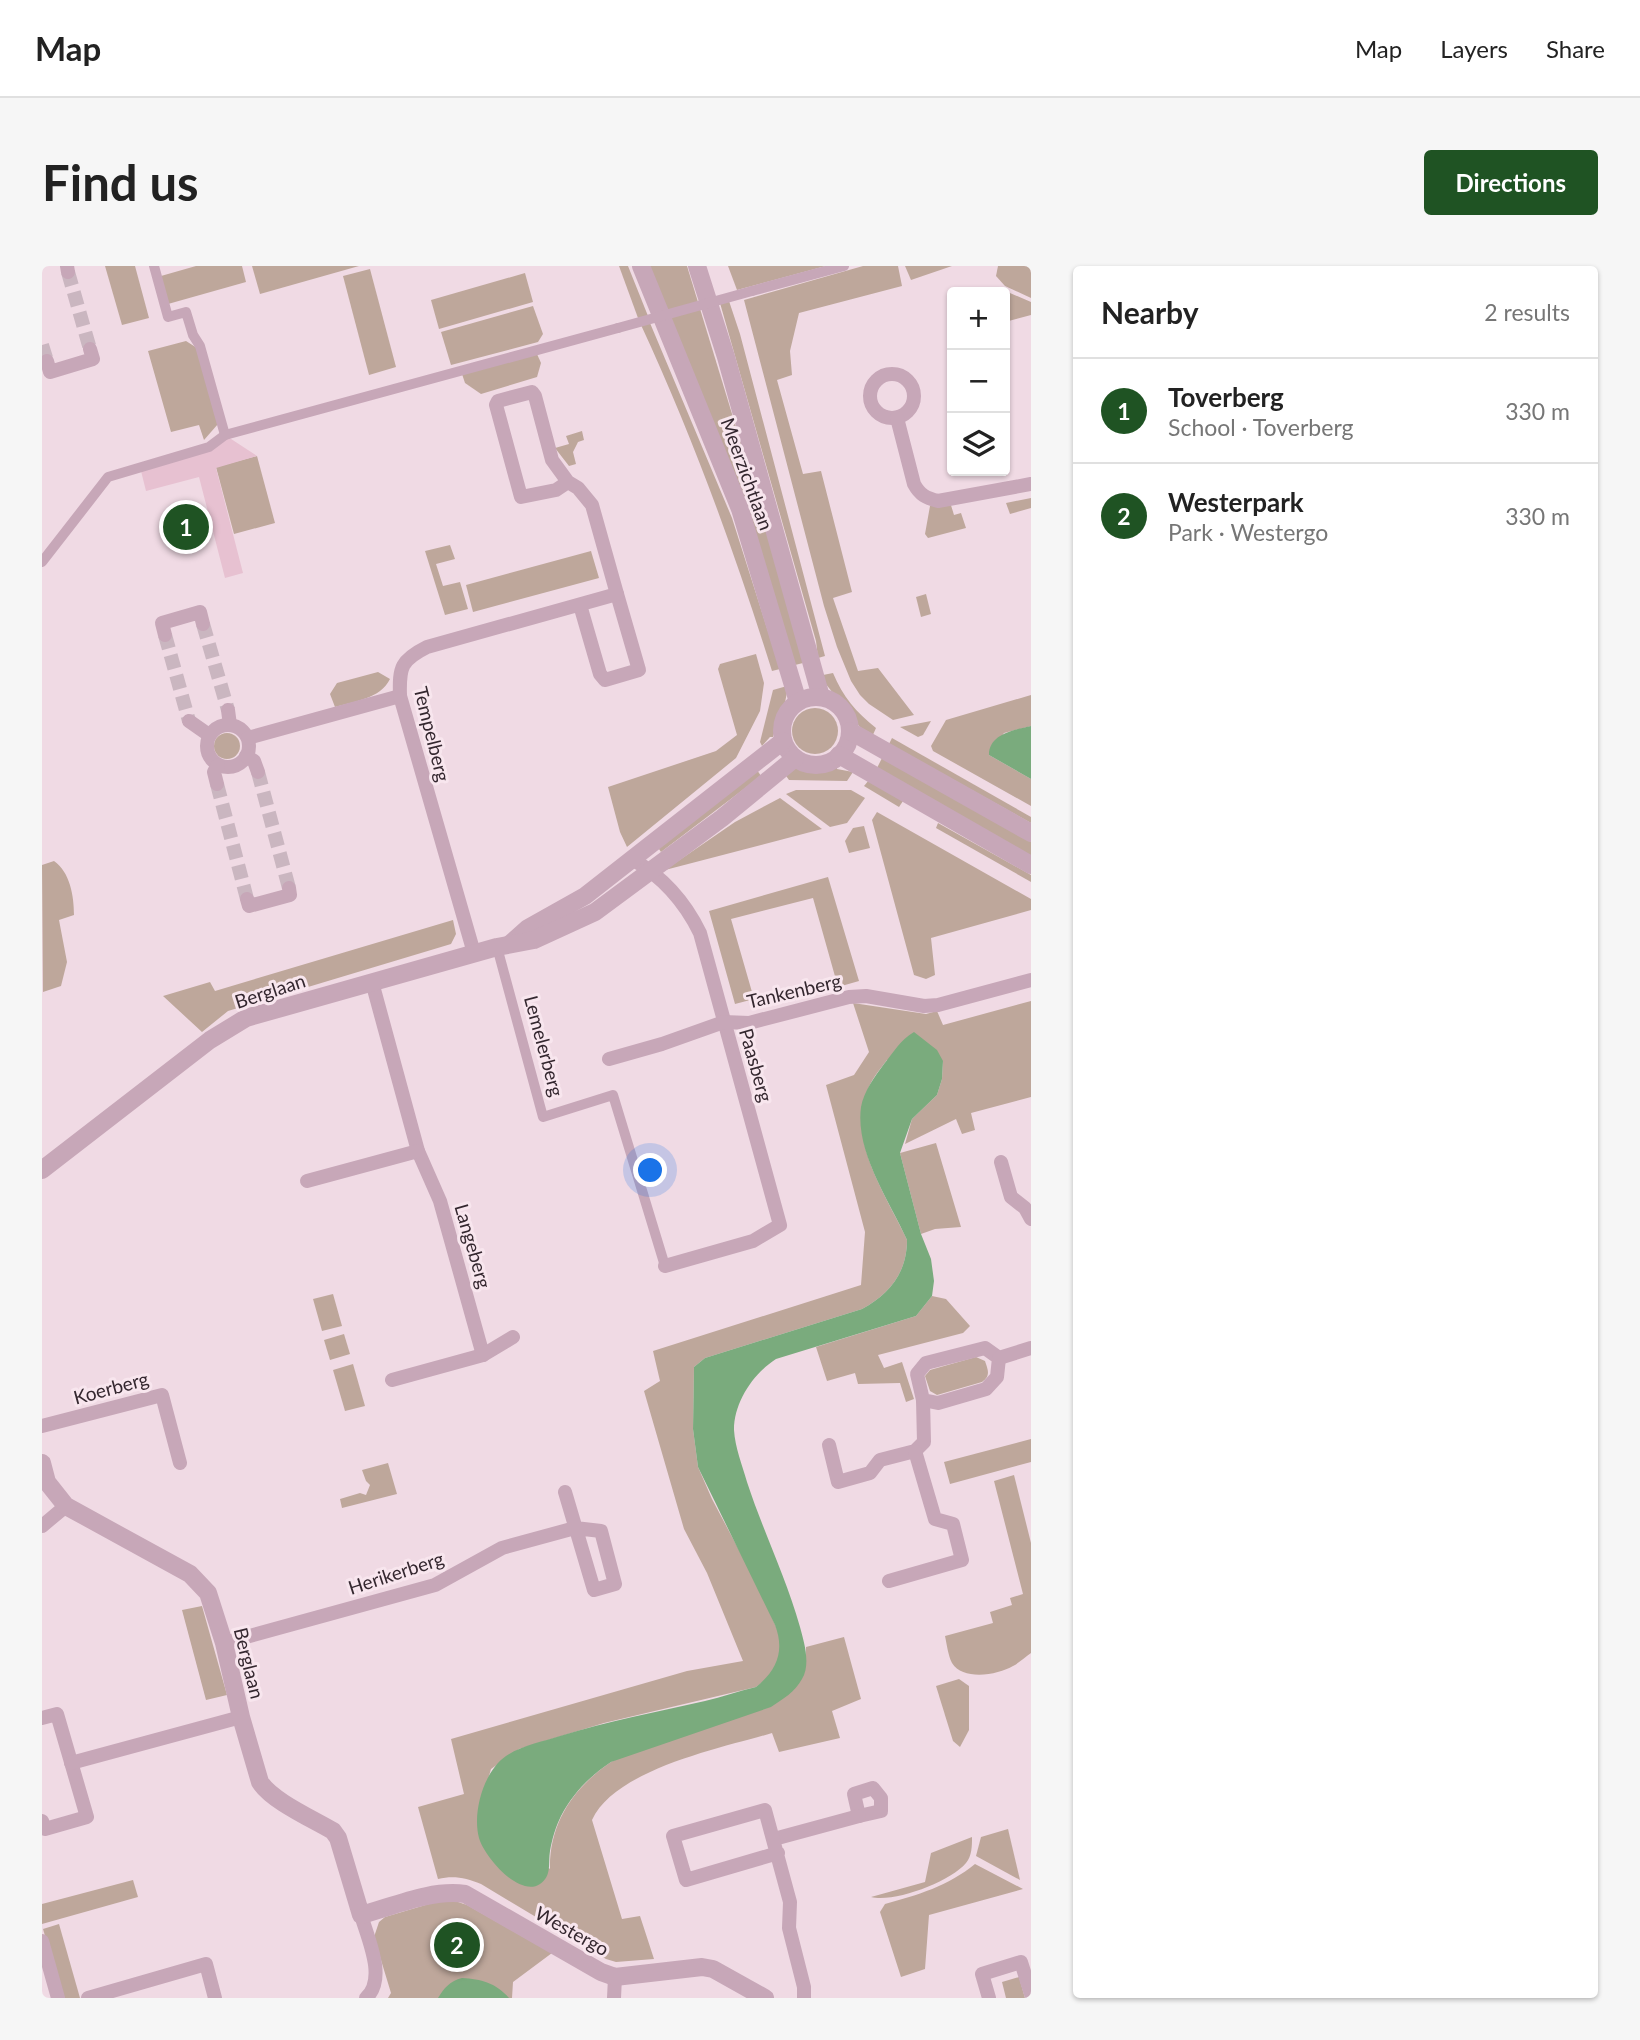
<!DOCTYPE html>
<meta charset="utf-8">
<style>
:root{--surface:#fff;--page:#f6f6f6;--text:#222;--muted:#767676;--line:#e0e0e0;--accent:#1f5323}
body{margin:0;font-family:Lato,sans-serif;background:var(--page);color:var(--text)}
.controls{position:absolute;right:21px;top:21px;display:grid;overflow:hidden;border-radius:7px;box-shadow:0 2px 5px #0004}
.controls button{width:63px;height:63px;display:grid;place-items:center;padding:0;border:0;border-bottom:2px solid var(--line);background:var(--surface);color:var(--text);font:35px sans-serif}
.you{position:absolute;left:609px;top:905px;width:24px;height:24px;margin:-18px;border:5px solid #fff;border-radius:50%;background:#1a73e8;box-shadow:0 0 0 10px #1a73e833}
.badge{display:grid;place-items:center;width:46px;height:46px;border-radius:50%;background:var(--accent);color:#fff;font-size:23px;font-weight:700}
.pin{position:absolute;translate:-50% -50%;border:4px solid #fff;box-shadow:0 2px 7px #0006}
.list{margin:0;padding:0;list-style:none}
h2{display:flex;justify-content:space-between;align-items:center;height:91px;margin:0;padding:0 28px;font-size:30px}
h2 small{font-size:23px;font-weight:400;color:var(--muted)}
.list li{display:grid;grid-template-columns:46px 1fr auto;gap:21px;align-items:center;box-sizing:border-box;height:105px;padding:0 28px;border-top:2px solid var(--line)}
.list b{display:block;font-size:26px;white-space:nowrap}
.list p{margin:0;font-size:23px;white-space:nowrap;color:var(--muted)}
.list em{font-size:23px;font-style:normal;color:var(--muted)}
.icon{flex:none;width:38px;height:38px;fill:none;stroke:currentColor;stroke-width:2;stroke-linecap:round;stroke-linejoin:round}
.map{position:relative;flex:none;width:989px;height:1732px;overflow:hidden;border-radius:7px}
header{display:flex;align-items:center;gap:42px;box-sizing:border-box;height:98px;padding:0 35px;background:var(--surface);border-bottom:2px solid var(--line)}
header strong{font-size:33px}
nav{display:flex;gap:38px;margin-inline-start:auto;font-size:24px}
.intro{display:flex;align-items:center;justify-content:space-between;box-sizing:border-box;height:168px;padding:0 42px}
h1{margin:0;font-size:49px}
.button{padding:18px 32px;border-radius:7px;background:var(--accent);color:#fff;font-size:24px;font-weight:700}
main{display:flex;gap:42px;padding:0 42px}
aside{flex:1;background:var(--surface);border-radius:7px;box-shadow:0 2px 5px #0004}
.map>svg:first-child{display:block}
.green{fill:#bea79b}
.plaza{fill:#e7c1d1}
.water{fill:#7aab7d}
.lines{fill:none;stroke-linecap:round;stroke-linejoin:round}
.minor-tunnel{stroke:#cab6c0;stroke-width:14;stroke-dasharray:14 7;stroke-linecap:butt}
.pedestrian{stroke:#c7a7b8;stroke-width:10}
.minor{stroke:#c7a7b8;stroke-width:14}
.tertiary{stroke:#c7a7b8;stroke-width:18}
.pedestrian-bridge{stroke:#c7a7b8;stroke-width:10}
.labels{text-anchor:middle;stroke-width:6;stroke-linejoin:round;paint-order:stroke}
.street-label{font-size:19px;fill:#34272f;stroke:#f8e6ee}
</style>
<header>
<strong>Map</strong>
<nav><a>Map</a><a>Layers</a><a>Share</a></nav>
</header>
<div class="intro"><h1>Find us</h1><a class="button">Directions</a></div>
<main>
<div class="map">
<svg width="989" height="1732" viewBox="0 0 989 1732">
<rect width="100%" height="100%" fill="#f0dae4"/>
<g class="green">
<polygon points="63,0 93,0 107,52 80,59"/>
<polygon points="154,0 200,0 204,16 126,38 119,10"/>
<polygon points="210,0 317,0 218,28"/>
<polygon points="577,0 586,0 606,50 596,52"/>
<polygon points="604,0 645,0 729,276 761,397 749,400"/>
<polygon points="686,0 784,0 695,24"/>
<polygon points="821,0 856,0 860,20 757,47 748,85 750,109 735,114 761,208 779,205 810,326 791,332 816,405 836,402 872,449 851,454 827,438 818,429 809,415 795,381 782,340 702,34"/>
<polygon points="863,0 910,0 869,14"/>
<polygon points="956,0 989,0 989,32 963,20 954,10"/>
<polygon points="328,3 354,101 327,109 301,10"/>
<polygon points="483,7 491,36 397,63 389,34"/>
<polygon points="961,24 989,36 989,49 963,56 963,26 957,26"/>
<polygon points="687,35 698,68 783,390 776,392 774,375 678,37"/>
<polygon points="491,40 501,68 496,76 409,99 399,66"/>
<path d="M608,57L690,252L738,403L730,405C693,287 651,171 599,59Z"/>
<polygon points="144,75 155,82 176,158 162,174 157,159 129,166 106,85"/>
<polygon points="495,88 499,97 495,111 439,128 423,117 420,108"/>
<polygon points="540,165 542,174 536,176 531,186 534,198 527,200 513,182 527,178 524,170"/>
<polygon points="215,190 233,257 192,268 174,201"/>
<polygon points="989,232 989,242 968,248 964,237"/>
<polygon points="908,236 912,249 919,247 924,262 886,272 883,268 888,240"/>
<polygon points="408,279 413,293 394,298 401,320 418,316 426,343 403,349 383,285"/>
<polygon points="549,285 557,312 431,346 424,319"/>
<polygon points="884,328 889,348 879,351 874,331"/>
<polygon points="714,388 722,417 718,445 694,492 585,581 578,566 566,521 674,485 695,469 676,403 678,398"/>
<path d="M336,406L348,413C338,433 313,435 293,441L288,428L295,417Z"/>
<path d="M791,407C801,431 814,446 834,462L830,471C810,459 810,441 790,429L791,427L783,417L781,409Z"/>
<path d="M745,420C746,437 735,454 731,471H728L720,480L718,476L731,424Z"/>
<polygon points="989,429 989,460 962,467 947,489 989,513 989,540 891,485 889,480 904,454"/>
<circle cx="773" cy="465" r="23"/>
<polygon points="889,455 881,469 876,471 858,461"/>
<circle cx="185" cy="480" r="13"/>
<polygon points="850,472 989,551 989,557 847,478"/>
<polygon points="840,492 989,576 989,590 835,502"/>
<polygon points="795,500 795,503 811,506 805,515 747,514 742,507 755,502 776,504"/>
<polygon points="715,504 719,510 619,586 615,580"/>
<polygon points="827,514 861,535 857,541 822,520"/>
<polygon points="754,524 809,524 823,532 805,557 788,561 744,528"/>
<polygon points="738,532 780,563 623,604 693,556"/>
<polygon points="835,546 989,633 989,644 889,672 893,709 884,713 872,709 830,554"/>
<polygon points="896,557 989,609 989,616 894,562"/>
<polygon points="822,560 828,582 807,587 803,575 811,562"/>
<path d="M12,595C28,606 32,630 32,649L17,654L25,696L19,720L1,726L0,599Z"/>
<polygon points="786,611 817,715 796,721 771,632 689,653 712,733 693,738 667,645"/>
<polygon points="411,654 414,668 409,678 186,745 160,766 121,730 168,716 173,725"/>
<path d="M989,735V831L929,847L933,864L920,868L914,853L863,878L870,853L895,829L900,813L901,795L845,794C839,802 831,811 827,821C803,873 844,928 865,974C865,1006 848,1028 820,1043L663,1092L652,1101L651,1163L656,1201L670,1233L716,1320L739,1372L738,1387L734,1400L726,1412L714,1421L562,1457L477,1483L449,1503L436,1548L508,1603C507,1557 532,1521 569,1496L764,1396V1381L802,1371L819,1433L790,1445L798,1472L737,1486L730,1467C680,1482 573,1503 550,1554L580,1653L598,1650L612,1693L574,1696L564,1693L439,1618C424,1612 412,1609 396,1613L376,1541L422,1528L409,1473L645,1405L701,1395L665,1307L642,1263L602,1125L618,1115L611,1085L819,1019L823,966L784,819L812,809L827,786L811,737L884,748L895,745L901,759Z"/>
<polygon points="894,877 919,961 893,963 879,968 858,887"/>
<polygon points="291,1028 300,1060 280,1065 271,1033"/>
<polygon points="890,1030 904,1033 928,1060 921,1067 836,1089 842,1102 860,1096 872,1133 864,1136 858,1117 816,1118 813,1107 785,1115 774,1081 874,1050"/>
<polygon points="302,1068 308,1088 288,1094 282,1074"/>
<path d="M934,1091L943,1095C946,1104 949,1110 940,1116L895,1129L888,1125L883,1110L888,1104Z"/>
<polygon points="311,1098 323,1140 303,1145 291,1104"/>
<polygon points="989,1173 989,1196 908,1218 902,1196"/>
<polygon points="346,1197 355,1228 300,1242 298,1233 318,1227 324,1229 328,1219 324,1215 320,1204"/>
<path d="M972,1209L989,1277V1387C983,1391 977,1397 971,1400C956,1409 921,1415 910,1397C906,1389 905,1379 903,1370L951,1357L948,1346L970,1339L968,1332L981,1328L952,1215Z"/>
<polygon points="160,1340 185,1429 164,1434 140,1344"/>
<polygon points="917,1413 927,1420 927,1464 918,1481 911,1475 894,1420"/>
<polygon points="966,1563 978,1614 934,1590 939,1571"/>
<path d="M930,1571C930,1580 930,1590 924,1597C908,1616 852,1637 829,1631L883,1616L889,1587Z"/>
<path d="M933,1598L981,1623L887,1649L883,1703L859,1711L838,1646L843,1638C876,1629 906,1620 933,1598Z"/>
<polygon points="91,1614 96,1631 0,1658 0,1638"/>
<polygon points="397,1635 413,1635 425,1639 510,1687 471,1716 470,1732 346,1732 349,1727 332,1671 337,1656 343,1651"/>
<polygon points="17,1658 38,1732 21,1732 1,1663"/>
<polygon points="977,1711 983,1732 964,1732 960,1716"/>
</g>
<polygon class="plaza" points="183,169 215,190 174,202 201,307 183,312 157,211 104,225 98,201 167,181"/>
<g class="water">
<path d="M989,460V513L947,489C947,468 972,464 989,460Z"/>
<path d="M872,766L895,784L901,795L900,813L895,829L870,853L858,887L879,968L889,993L892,1015L890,1030L874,1050L734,1093C711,1108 692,1136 692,1164C693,1181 700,1199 705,1216C721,1265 744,1311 758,1361C762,1376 769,1398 760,1413C753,1426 741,1433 729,1441L569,1496C548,1510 531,1527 519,1550C514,1560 510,1573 508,1585C506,1598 510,1610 498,1618C477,1632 442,1590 437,1572C430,1546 442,1505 464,1490C480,1479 500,1476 518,1470C566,1455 615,1446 663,1435C680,1431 697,1425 714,1421C735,1404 743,1385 733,1359L656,1201L651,1163L652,1101L663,1092L820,1043C848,1028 865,1006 865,974C847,934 813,886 819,841C822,825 833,810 842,798C852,786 858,774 872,766Z"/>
<path d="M420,1712C439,1713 454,1717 467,1732H396C402,1722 408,1715 420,1712Z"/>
</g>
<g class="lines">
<g class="minor-tunnel">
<polyline points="26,6 48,83"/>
<polyline points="0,79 5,95"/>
<polyline points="161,358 186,444"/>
<polyline points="123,369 147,455"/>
<polyline points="216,506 247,622"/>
<polyline points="175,518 205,633"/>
</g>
<g class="pedestrian">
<polyline points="112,0 126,51 144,46 151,69 158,80 183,169"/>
<polyline points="710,25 802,0"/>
<polyline points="0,296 66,211 167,181 183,169 576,62"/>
<polyline points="455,681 501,851 571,829 623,1000"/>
</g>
<g class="minor">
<polyline points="25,0 26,6"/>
<polyline points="5,95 8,106 51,93 48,83"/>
<circle cx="850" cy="130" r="22"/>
<path d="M855,152L872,218C878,229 884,232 896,235L989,218"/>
<polyline points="538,339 558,408 563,414 597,404 575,328"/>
<polyline points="123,369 120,357 158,346 161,358"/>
<polyline points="186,444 188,459"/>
<polyline points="147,455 167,469"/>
<circle cx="186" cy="480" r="21"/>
<polyline points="206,472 358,430"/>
<polyline points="204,490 212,495 216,506"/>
<polyline points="175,518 172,506 176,499"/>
<path d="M590,593C621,611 643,636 658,667L738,959L711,975L623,1000"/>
<polyline points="205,633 207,640 248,629 247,622"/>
<path d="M432,687L358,430C357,401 359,394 385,381L575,328L550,239L536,222L526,216L510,194L493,130L490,126L456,135L454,139L479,231L514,224L526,216"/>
<polyline points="330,716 376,885 398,935 441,1089"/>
<polyline points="567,793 620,778 682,756 707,757 807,731 824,730 882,740 896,739 989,714"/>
<polyline points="959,896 969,931 983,942 989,953"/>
<polyline points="265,915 376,885"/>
<polygon points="943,1082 957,1092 955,1111 944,1123 896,1137 881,1134 875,1108 884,1097"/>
<polyline points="957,1092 989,1082"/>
<polyline points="350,1114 441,1089 471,1071"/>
<polyline points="0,1160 120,1129 138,1197"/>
<polyline points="787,1179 796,1216 828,1207 838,1194 873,1185 882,1176 881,1134"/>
<polyline points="0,1260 24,1240"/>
<polyline points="847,1315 920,1294 911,1258 893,1253 873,1185"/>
<polyline points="182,1377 393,1319 460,1282 533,1262 559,1265 573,1318 552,1324 523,1226"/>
<polyline points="0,1452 15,1448 45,1551 3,1563 0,1555"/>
<polyline points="29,1497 199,1451"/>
<polygon points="831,1522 839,1532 839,1545 817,1550 812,1528"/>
<polyline points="732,1573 817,1550"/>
<polyline points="736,1587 644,1614 631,1570 723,1544 748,1636 747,1662 762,1721 762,1732"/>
<path d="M319,1649C326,1673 345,1713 324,1732"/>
<polyline points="0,1675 16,1732"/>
<polyline points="46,1732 164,1698 173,1732"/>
<polyline points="572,1732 573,1711"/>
<polyline points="947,1732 940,1708 979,1696 989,1728"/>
</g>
<g class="tertiary">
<polyline points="599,0 698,243 756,436"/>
<polyline points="655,0 684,91 779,431"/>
<circle cx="774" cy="465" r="34"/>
<polyline points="808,465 989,567"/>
<polyline points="797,489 989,599"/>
<polyline points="468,678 486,662 543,630 741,475"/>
<polyline points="0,904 168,774 204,752 455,681 492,674 553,646 680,552 753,492"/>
<path d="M0,1197L5,1216L24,1240L148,1308L166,1327L182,1377L199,1451L218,1516C230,1535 271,1553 291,1565L296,1572L319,1649C352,1640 390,1623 423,1628L559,1706L573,1711L660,1701L671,1703L723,1732"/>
</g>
<polyline class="pedestrian-bridge" points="576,62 710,25"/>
</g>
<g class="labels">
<g class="street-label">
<text transform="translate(705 208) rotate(70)" y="7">Meerzichtlaan</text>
<text transform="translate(390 468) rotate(76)" y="7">Tempelberg</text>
<text transform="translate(228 725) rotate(-18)" y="7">Berglaan</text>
<text transform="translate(752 725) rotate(-13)" y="7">Tankenberg</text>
<text transform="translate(502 780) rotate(75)" y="7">Lemelerberg</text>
<text transform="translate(714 799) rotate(74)" y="7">Paasberg</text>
<text transform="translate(431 980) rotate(74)" y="7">Langeberg</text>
<text transform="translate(69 1122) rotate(-15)" y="7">Koerberg</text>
<text transform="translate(354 1307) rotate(-18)" y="7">Herikerberg</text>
<text transform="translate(207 1397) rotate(76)" y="7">Berglaan</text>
<text transform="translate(530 1665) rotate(29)" y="7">Westergo</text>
</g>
</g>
</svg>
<div class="controls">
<button>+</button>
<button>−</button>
<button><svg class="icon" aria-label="layers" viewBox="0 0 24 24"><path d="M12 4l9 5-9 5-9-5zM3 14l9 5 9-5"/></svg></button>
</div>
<div class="you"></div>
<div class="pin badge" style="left:144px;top:261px">1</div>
<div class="pin badge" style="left:415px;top:1679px">2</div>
</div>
<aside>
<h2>Nearby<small>2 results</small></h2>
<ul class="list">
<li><span class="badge">1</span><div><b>Toverberg</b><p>School · Toverberg</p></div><em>330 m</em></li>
<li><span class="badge">2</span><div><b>Westerpark</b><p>Park · Westergo</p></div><em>330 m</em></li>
</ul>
</aside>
</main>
